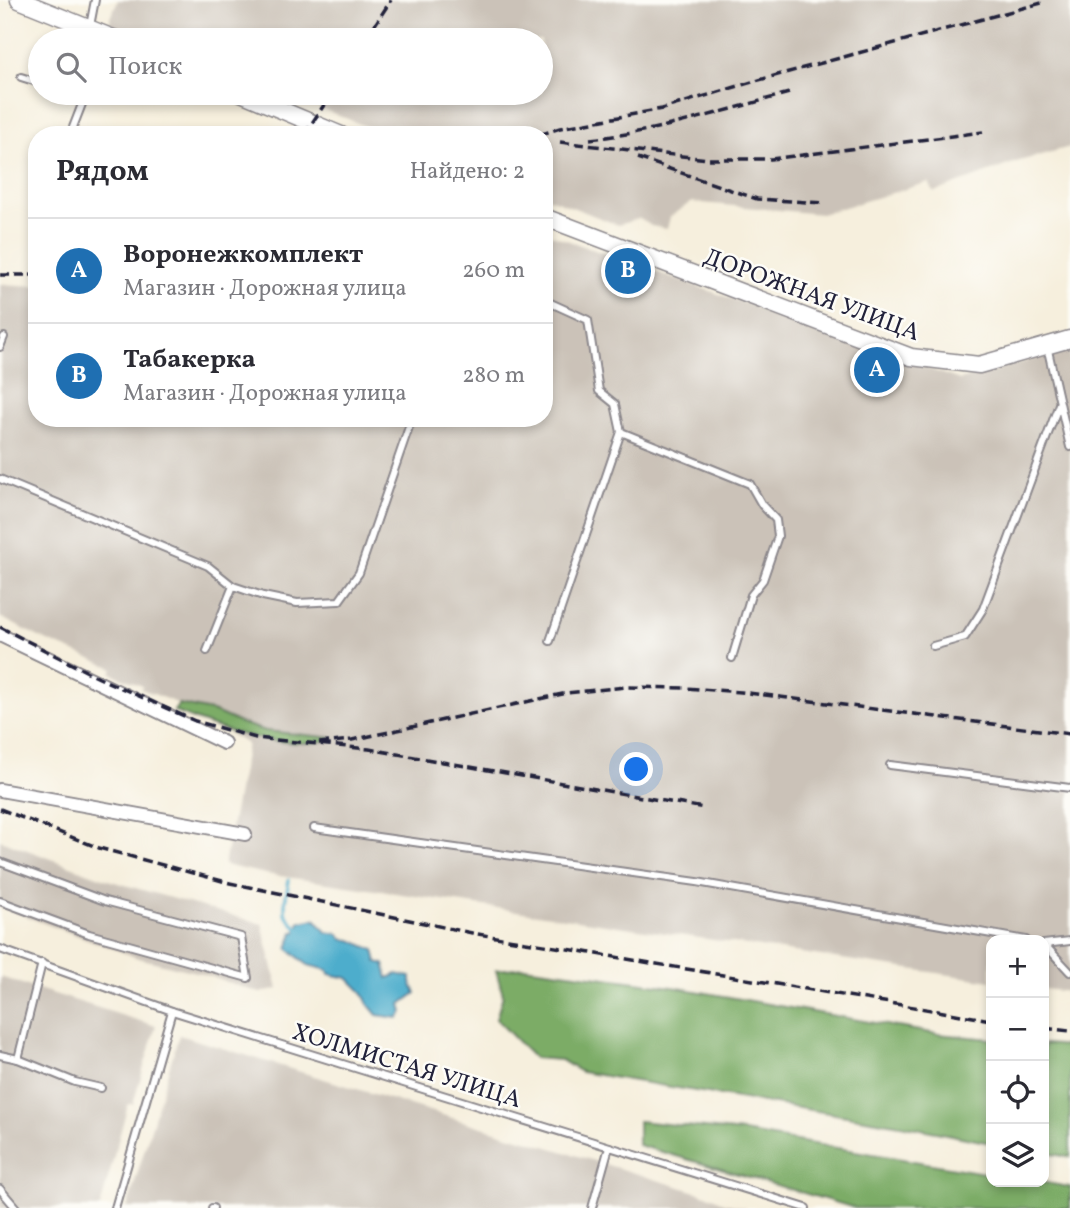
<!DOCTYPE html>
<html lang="ru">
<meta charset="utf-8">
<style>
:root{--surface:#fff;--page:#f7f7f7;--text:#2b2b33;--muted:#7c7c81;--line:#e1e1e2;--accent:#1f6fb2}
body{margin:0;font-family:Vollkorn,serif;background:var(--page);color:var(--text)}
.controls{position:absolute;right:21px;bottom:21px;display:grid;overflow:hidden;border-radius:14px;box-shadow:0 4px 10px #0003}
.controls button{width:63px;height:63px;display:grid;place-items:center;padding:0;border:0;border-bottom:2px solid var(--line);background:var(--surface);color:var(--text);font:35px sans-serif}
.you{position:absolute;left:637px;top:770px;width:24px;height:24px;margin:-18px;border:5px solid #fff;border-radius:50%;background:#1a73e8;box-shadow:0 0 0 10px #1a73e833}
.badge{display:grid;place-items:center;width:46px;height:46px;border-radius:50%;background:var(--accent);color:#fff;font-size:23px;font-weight:700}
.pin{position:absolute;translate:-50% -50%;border:4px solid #fff;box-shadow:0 2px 7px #0006}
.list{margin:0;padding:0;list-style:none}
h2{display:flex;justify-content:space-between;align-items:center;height:91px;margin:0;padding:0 28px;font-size:30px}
h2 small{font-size:23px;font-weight:400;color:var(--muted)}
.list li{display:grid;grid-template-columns:46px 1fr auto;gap:21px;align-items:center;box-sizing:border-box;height:105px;padding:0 28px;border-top:2px solid var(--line)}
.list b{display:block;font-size:26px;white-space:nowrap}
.list p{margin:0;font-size:23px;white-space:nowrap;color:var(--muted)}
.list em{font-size:23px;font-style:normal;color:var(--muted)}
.icon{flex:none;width:38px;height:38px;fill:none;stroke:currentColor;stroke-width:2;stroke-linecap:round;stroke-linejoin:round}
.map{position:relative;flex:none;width:1070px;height:1208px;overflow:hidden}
.search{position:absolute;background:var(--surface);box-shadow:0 4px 10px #0003;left:28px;top:28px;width:525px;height:77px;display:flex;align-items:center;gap:18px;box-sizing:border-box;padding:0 24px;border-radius:38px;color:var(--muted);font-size:26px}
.panel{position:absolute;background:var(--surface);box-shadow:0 4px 10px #0003;left:28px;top:126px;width:525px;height:301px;border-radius:28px}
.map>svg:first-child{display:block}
.industrial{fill:#cbc2b8}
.forest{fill:#7cac66;stroke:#4f6750;stroke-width:2}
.water{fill:#4eadcc;stroke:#386884;stroke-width:2}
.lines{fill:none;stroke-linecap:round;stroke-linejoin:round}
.stream{stroke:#4eadcc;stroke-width:3.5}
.service-casing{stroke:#8c888c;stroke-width:10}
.minor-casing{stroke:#8c888c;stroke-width:16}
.tertiary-casing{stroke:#8c888c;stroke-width:19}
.service{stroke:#fff;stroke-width:6}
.minor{stroke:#fff;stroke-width:12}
.tertiary{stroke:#fff;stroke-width:16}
.rail{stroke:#22223b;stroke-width:3.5;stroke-dasharray:10 5;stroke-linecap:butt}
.labels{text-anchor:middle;stroke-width:5;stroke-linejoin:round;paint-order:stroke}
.street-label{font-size:24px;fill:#22223b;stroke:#fdfcf7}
</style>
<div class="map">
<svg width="1070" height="1208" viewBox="0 0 1070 1208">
<rect width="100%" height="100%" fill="#fdfcf7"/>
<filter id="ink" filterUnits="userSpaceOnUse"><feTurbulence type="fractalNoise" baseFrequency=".0143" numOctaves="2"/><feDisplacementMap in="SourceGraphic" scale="14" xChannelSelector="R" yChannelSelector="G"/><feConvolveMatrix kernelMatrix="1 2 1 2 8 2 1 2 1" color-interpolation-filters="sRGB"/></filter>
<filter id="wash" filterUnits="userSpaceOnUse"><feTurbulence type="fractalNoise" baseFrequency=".00686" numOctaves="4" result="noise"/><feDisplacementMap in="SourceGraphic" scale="28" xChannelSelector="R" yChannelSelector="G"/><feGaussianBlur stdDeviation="1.57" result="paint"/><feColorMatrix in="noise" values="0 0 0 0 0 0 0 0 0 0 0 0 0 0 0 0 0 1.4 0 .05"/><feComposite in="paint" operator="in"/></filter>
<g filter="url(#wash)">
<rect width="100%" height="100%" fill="#f6efdd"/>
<g class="industrial">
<polygon points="118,0 1070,0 1070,147 1016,162 934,192 929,182 821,214 691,202 670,217 667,229 651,226 640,218 618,225 544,196 544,135 388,135 282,93 541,93 541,40 149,40 111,25 110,18"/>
<polygon points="544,232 960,380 1070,349 1070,992 1044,989 1044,940 991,940 991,981 266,874 224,865 247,744 179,704 141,689 142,686 111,673 113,668 43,639 0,617 0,284 37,286 37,418 544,418"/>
<polygon points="0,840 111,881 262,924 278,989 260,993 200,973 138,958 0,907"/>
<polygon points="0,977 156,1026 133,1104 128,1104 100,1208 0,1208"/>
<polygon points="179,1035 713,1197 724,1203 746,1208 127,1208"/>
</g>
<g class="forest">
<path d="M179,704L215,712L240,723L266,731L335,738C291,753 216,730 174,711Z"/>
<polygon points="524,967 673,987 937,1034 991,1039 991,1143 901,1125 581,1072 561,1060 534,1058 496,1019 503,995 496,970"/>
<polygon points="1044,1044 1070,1046 1070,1157 1044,1153"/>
<polygon points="638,1121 743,1132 991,1174 991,1182 1040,1182 1070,1187 1070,1208 855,1208 638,1145"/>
</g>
<polygon class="water" points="315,919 326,932 339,934 342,939 351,940 374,950 377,962 384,964 388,978 397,974 411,977 411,983 416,993 401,1004 403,1012 398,1018 377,1015 368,1004 362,992 348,978 329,974 328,970 308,965 288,949 293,932 296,932 300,922"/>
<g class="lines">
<polyline class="stream" points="289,880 285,902 285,914 300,931"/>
</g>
</g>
<g filter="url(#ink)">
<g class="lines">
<defs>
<g id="service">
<polyline points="90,26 95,0"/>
<polyline points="21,77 40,83"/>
<polyline points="66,93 84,99 86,93"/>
<polyline points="70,135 84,99"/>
<polyline points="544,300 588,320 599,391 615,404 621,432 550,641"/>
<polyline points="1047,346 1070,447"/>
<polyline points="0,347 4,337"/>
<polyline points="621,432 750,484 762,505 776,520 778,536 763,580 751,595 732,658"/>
<polyline points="0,479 208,566 233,586 263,596 297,603 339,601 359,573 412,418"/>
<polyline points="933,646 965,637 983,609 1059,404"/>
<polyline points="207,651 233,586"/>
<polyline points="890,765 1070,788"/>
<polyline points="314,828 697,882 1026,940"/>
<polyline points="0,862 105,901 241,937 248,978 89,934 0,901"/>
<polyline points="1044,944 1070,972"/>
<polyline points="1044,944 1070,941"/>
<polyline points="0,949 172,1011 806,1208"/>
<polyline points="42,963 18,1059 75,1082 101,1088"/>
<polyline points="0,1055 18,1059"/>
<polyline points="0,1189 16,1208"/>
<polyline points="115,1208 172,1011"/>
<polyline points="212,1208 213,1208"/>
<polyline points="592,1208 609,1147"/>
</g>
<g id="minor">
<polyline points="0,635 224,743"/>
<polyline points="0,790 245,834"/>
</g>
<g id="tertiary">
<polyline points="19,0 118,40"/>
<polyline points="241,93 341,135"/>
<polyline points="544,217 911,357 979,365 1070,339"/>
</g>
</defs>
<use href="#service" class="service-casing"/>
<use href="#minor" class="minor-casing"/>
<use href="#tertiary" class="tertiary-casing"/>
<use href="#service" class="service"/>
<use href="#minor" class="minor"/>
<use href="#tertiary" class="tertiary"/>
<g class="rail">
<polyline points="365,40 391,0"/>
<polyline points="304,135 332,93"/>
<polyline points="539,135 560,128 662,109 752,82 1045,2"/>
<path d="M590,139C658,132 723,111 789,93"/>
<polyline points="560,142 708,159 771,159 983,132"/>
<polyline points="638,158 757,199 824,203"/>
<polyline points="0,275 37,275"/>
<polyline points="0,627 99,678 195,721 256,738 369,749 704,808"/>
<polyline points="319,743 352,740 567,693 625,687 686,688 741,692 1070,734"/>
<polyline points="0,809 99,848 230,883 472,933 991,1020"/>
<polyline points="1044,1028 1070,1031"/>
</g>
</g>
</g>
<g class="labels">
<g class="street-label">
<text transform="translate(812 294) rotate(20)" y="8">ДОРОЖНАЯ УЛИЦА</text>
<text transform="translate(407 1065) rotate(17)" y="8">ХОЛМИСТАЯ УЛИЦА</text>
</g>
</g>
</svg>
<div class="controls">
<button>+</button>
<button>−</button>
<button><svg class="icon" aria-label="locate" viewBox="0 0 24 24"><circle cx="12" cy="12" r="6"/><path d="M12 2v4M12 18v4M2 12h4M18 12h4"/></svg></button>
<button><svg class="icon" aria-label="layers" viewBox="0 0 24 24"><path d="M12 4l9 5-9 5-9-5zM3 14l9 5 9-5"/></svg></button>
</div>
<div class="you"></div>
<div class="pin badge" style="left:877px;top:370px">A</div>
<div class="pin badge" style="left:628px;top:271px">B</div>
<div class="search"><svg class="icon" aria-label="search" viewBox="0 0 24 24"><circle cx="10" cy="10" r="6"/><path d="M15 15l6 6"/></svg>Поиск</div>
<section class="panel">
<h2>Рядом<small>Найдено: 2</small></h2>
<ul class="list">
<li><span class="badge">A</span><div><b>Воронежкомплект</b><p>Магазин · Дорожная улица</p></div><em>260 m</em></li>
<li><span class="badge">B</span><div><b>Табакерка</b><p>Магазин · Дорожная улица</p></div><em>280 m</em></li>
</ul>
</section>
</div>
